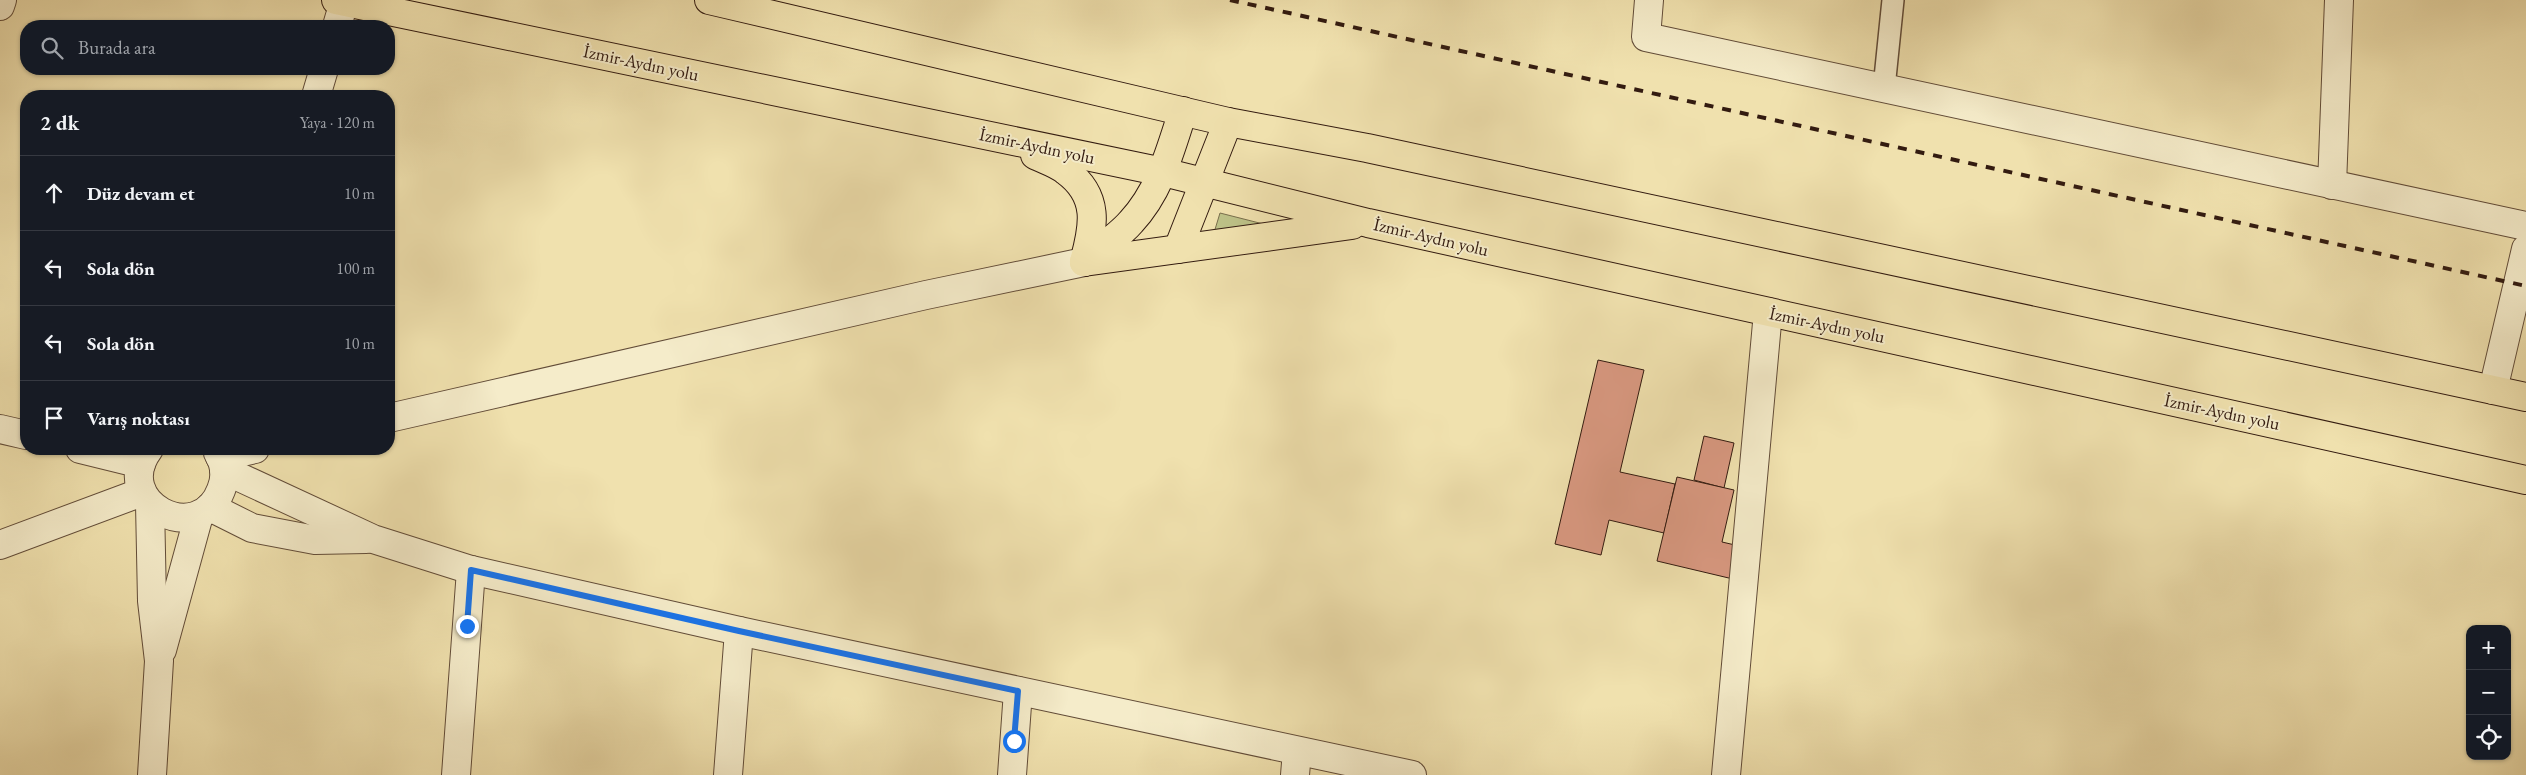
<!DOCTYPE html>
<html lang="tr">
<meta charset="utf-8">
<style>
:root{--surface:#171b24;--page:#242831;--text:#f1f3f6;--muted:#9ea1a6;--line:#363941}
body{margin:0;font-family:"EB Garamond",serif;background:var(--page);color:var(--text)}
.controls{position:absolute;right:15px;bottom:15px;display:grid;overflow:hidden;border-radius:10px;box-shadow:0 1px 4px #0004}
.controls button{width:45px;height:45px;display:grid;place-items:center;padding:0;border:0;border-bottom:1px solid var(--line);background:var(--surface);color:var(--text);font:25px sans-serif}
.stop{position:absolute;width:15px;height:15px;margin:-11px;border:4px solid #1a73e8;border-radius:50%;background:#fff}
.stop.end{background:#1a73e8;border-color:#fff;box-shadow:0 1px 5px #0008}
.list{margin:0;padding:0;list-style:none}
h2{display:flex;justify-content:space-between;align-items:center;height:65px;margin:0;padding:0 20px;font-size:21px}
h2 small{font-size:16px;font-weight:400;color:var(--muted)}
.list li{display:grid;grid-template-columns:32px 1fr auto;gap:15px;align-items:center;box-sizing:border-box;height:75px;padding:0 20px;border-top:1px solid var(--line)}
.list b{display:block;font-size:19px;white-space:nowrap}
.list em{font-size:16px;font-style:normal;color:var(--muted)}
.icon{flex:none;width:28px;height:28px;fill:none;stroke:currentColor;stroke-width:2;stroke-linecap:round;stroke-linejoin:round}
.map{position:relative;flex:none;width:2526px;height:775px;overflow:hidden}
.search{position:absolute;background:var(--surface);box-shadow:0 1px 4px #0004;left:20px;top:20px;width:375px;height:55px;display:flex;align-items:center;gap:12px;box-sizing:border-box;padding:0 18px;border-radius:20px;color:var(--muted);font-size:19px}
.panel{position:absolute;background:var(--surface);box-shadow:0 1px 4px #0004;left:20px;top:90px;width:375px;height:365px;border-radius:20px}
.map>svg:first-child{display:block}
.green{fill:#bdc288;stroke:#786e4c}
.building{fill:#d89880;stroke:#331b10}
.lines{fill:none;stroke-linecap:round;stroke-linejoin:round}
.service-casing{stroke:#624c38;stroke-width:24}
.minor-casing{stroke:#624c38;stroke-width:30}
.tertiary-casing{stroke:#624c38;stroke-width:30}
.trunk-casing{stroke:#331b10;stroke-width:30}
.service{stroke:#f5ecca;stroke-width:21}
.minor{stroke:#f5ecca;stroke-width:28}
.tertiary{stroke:#f5ecca;stroke-width:28}
.trunk{stroke:#f0e1ae;stroke-width:28}
.rail{stroke:#331b10;stroke-width:4;stroke-dasharray:9 9;stroke-linecap:butt}
.route{stroke:#1a73e8;stroke-width:6}
.labels{text-anchor:middle;stroke-width:4;stroke-linejoin:round;paint-order:stroke}
.street-label{font-size:18px;fill:#331b10;stroke:#f5ecca}
</style>
<div class="map">
<svg width="2526" height="775" viewBox="0 0 2526 775">
<rect width="100%" height="100%" fill="#f0e1ae"/>
<filter id="stains"><feTurbulence type="fractalNoise" baseFrequency=".004" numOctaves="4"/><feColorMatrix values="0 0 0 0 .2 0 0 0 0 .09 0 0 0 0 .02 0 0 0 .5 -.17"/></filter>
<radialGradient id="worn" r=".72"><stop offset=".6" stop-color="#630" stop-opacity="0"/><stop offset="1" stop-color="#630" stop-opacity=".3"/></radialGradient>
<polygon class="green" points="1220,213 1283,229 1213,236"/>
<g class="building">
<polygon points="1598,360 1644,370 1620,472 1675,484 1664,533 1609,520 1601,555 1555,544"/>
<polygon points="1704,436 1734,443 1724,488 1694,480"/>
<polygon points="1677,477 1734,490 1722,542 1735,545 1733,579 1657,561"/>
</g>
<g class="lines">
<defs>
<polyline id="service" points="1884,88 1893,0"/>
<g id="minor">
<polyline points="1649,0 1646,37 2526,226"/>
<polyline points="0,6 2,0"/>
<polyline points="337,26 344,2"/>
<polyline points="316,96 324,69"/>
<polyline points="2332,185 2339,0"/>
<polyline points="2493,390 2526,249"/>
<polyline points="0,429 26,435"/>
<polyline points="80,449 141,464"/>
<path d="M149,449C109,503 199,549 221,490C226,478 225,464 218,453"/>
<polyline points="224,470 373,539 471,570 739,631 1412,775"/>
<polyline points="210,507 252,528 315,540 366,539"/>
<polyline points="0,545 142,492"/>
<polyline points="456,775 471,570"/>
<polyline points="728,775 739,631"/>
<polyline points="1012,775 1018,691"/>
<polyline points="1295,775 1297,751"/>
<polyline points="1726,775 1768,312"/>
</g>
<g id="tertiary">
<polyline points="389,418 926,295 1084,262"/>
<polyline points="220,457 255,449"/>
<polyline points="150,504 152,601 159,661 152,775"/>
<polyline points="162,650 199,515"/>
</g>
<g id="trunk">
<polyline points="336,0 1163,172 1368,223 2526,480"/>
<polyline points="709,0 1228,122 1367,148 2526,397"/>
<path d="M1035,155C1045,160 1058,164 1066,171C1100,196 1094,226 1084,262"/>
<polyline points="1178,249 1228,122"/>
<polyline points="1084,262 1352,225"/>
<path d="M1084,262C1099,249 1118,237 1131,222C1160,191 1170,151 1183,111"/>
</g>
</defs>
<use href="#service" class="service-casing"/>
<use href="#minor" class="minor-casing"/>
<use href="#tertiary" class="tertiary-casing"/>
<use href="#trunk" class="trunk-casing"/>
<use href="#service" class="service"/>
<use href="#minor" class="minor"/>
<use href="#tertiary" class="tertiary"/>
<use href="#trunk" class="trunk"/>
<polyline class="rail" points="1230,0 2526,286"/>
</g>
<g class="lines">
<polyline class="route" points="467,626 471,570 739,631 1018,691 1014,741"/>
</g>
<g class="labels">
<g class="street-label">
<text transform="translate(641 63) rotate(12)" y="6">İzmir-Aydın yolu</text>
<text transform="translate(1037 146) rotate(12)" y="6">İzmir-Aydın yolu</text>
<text transform="translate(1431 237) rotate(13)" y="6">İzmir-Aydın yolu</text>
<text transform="translate(1827 325) rotate(12)" y="6">İzmir-Aydın yolu</text>
<text transform="translate(2222 412) rotate(12)" y="6">İzmir-Aydın yolu</text>
</g>
</g>
<rect width="100%" height="100%" filter="url(#stains)"/>
<rect width="100%" height="100%" fill="url(#worn)"/>
</svg>
<div class="controls">
<button>+</button>
<button>−</button>
<button><svg class="icon" aria-label="locate" viewBox="0 0 24 24"><circle cx="12" cy="12" r="6"/><path d="M12 2v4M12 18v4M2 12h4M18 12h4"/></svg></button>
</div>
<div class="stop" style="left:1014px;top:741px"></div>
<div class="stop end" style="left:467px;top:626px"></div>
<div class="search"><svg class="icon" aria-label="search" viewBox="0 0 24 24"><circle cx="10" cy="10" r="6"/><path d="M15 15l6 6"/></svg>Burada ara</div>
<section class="panel">
<h2>2 dk<small>Yaya · 120 m</small></h2>
<ul class="list">
<li><svg class="icon" aria-label="ahead" viewBox="0 0 24 24"><path d="M12 20V5M6 11l6-6 6 6"/></svg><div><b>Düz devam et</b></div><em>10 m</em></li>
<li><svg class="icon" aria-label="left" viewBox="0 0 24 24"><path d="M17 20v-9H6M10 6l-5 5 5 5"/></svg><div><b>Sola dön</b></div><em>100 m</em></li>
<li><svg class="icon" aria-label="left" viewBox="0 0 24 24"><path d="M17 20v-9H6M10 6l-5 5 5 5"/></svg><div><b>Sola dön</b></div><em>10 m</em></li>
<li><svg class="icon" aria-label="arrive" viewBox="0 0 24 24"><path d="M6 21V4h12l-3 4 3 4H6"/></svg><div><b>Varış noktası</b></div></li>
</ul>
</section>
</div>
